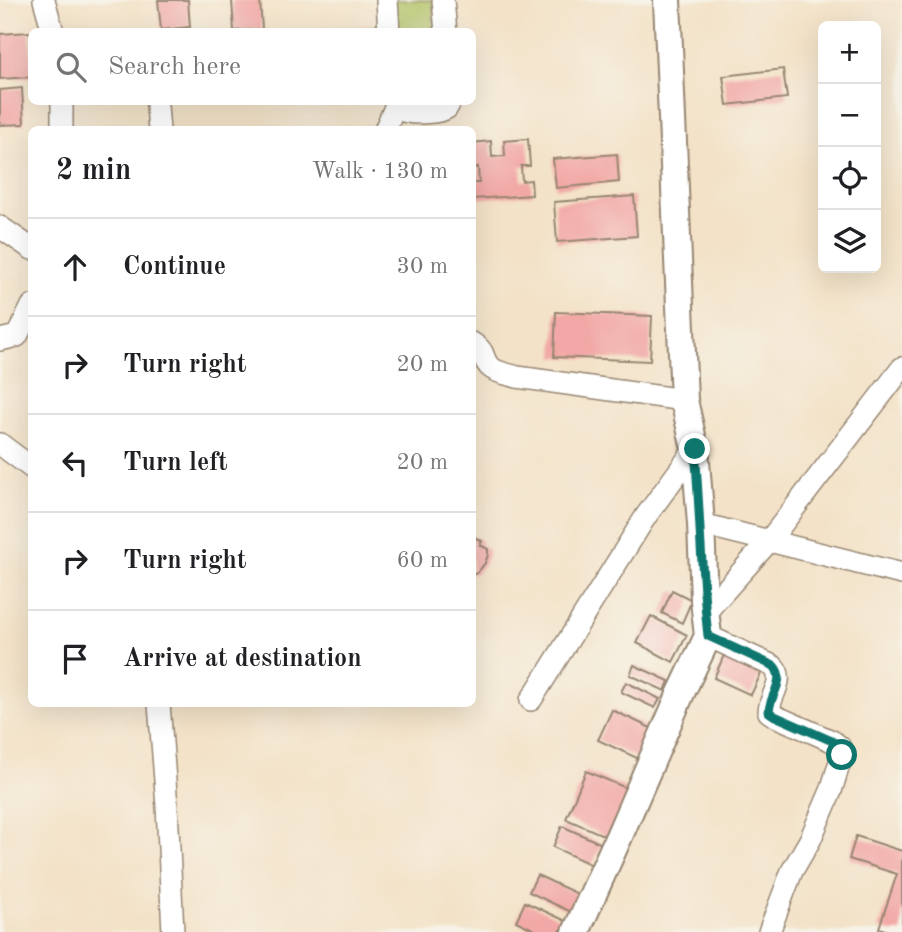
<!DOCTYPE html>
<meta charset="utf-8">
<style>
:root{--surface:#fff;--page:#f2f2f2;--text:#202124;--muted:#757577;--line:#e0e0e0}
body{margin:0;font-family:"Old Standard TT",serif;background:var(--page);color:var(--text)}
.controls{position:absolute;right:21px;top:21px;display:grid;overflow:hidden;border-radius:10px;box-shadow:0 7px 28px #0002}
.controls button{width:63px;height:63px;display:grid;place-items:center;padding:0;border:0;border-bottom:2px solid var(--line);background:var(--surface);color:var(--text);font:35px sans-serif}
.stop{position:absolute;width:21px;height:21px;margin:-16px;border:5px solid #0f766e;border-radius:50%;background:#fff}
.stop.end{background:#0f766e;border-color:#fff;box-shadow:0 2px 7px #0008}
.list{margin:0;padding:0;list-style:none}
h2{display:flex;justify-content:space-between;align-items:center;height:91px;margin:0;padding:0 28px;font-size:30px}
h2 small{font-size:23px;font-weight:400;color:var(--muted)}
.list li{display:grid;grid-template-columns:46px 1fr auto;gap:21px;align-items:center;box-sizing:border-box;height:98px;padding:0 28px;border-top:2px solid var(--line)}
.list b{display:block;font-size:26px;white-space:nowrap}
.list em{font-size:23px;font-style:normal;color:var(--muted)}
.icon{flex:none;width:38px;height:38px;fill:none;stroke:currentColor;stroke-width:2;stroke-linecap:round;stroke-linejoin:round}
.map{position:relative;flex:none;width:902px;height:932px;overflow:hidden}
.search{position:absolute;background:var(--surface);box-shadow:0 7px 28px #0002;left:28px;top:28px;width:448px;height:77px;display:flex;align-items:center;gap:18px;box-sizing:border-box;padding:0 24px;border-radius:10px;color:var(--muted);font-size:26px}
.panel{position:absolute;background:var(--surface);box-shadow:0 7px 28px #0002;left:28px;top:126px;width:448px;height:581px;border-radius:10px}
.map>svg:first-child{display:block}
.green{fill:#b0c164;stroke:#767641;stroke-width:2}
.building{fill:#f2a8a6}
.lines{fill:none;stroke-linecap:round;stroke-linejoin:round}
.minor-casing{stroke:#978672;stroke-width:24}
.tertiary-casing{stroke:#978672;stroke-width:30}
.minor{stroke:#fff;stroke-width:21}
.tertiary{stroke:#fff;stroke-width:26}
.route{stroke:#0f766e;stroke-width:9}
</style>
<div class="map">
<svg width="902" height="932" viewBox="0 0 902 932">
<rect width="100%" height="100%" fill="#f7f3e8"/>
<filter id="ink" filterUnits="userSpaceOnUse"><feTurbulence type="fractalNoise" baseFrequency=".0143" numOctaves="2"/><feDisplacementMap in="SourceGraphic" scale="14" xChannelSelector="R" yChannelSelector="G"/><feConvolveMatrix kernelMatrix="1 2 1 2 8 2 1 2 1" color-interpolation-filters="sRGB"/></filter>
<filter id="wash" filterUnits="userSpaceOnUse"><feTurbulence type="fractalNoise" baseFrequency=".00686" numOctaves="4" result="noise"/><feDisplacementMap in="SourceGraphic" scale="28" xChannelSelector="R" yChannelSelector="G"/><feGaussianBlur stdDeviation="1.57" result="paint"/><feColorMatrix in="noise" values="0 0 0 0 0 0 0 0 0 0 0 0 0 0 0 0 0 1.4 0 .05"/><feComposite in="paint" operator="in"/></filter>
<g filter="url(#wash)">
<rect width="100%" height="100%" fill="#f3e2c7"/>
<polygon class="green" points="384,0 433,0 435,31 386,31"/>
<g id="blocks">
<g class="building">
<polygon points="158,0 188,0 190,27 161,30"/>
<polygon points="232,0 260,0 262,29 234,31"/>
<polygon points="384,25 385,32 318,32 318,29"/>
<polygon points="30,32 32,77 0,79 0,34"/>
<polygon points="783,69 787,98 727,105 723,76"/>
<polygon points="22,88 24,124 0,125 0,90"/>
<polygon points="528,139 530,166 521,166 522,181 531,180 532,195 472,199 472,183 479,183 478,167 472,168 472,143 491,141 492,157 505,156 504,141"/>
<polygon points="617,154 619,182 556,188 553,159"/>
<polygon points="634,196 637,236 557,242 554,202"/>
<polygon points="556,312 652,316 650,361 554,357"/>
<polygon points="472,536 482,541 480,545 488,549 488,555 485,563 477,573 472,575"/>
<polygon points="672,590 692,600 682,623 662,613"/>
<polygon points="651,616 687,635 673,662 637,643"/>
<polygon points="725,653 763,669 751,695 714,678"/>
<polygon points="634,665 669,681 665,691 630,675"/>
<polygon points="626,682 660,699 655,708 621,692"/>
<polygon points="612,710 653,729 639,759 598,740"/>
<polygon points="586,771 631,790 610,838 566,819"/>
<polygon points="562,826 602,844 592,865 553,847"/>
<polygon points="856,836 902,851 902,932 891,932 879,928 897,874 849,859"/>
<polygon points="537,875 580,895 571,912 529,892"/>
<polygon points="525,902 566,921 560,932 539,932 516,921"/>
</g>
</g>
</g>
<g filter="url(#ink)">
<use href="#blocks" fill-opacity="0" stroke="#978672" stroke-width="2"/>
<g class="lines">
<defs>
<g id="minor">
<polyline points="44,0 53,32"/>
<polyline points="387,0 389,32"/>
<polyline points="443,0 446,32"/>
<path d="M395,102C398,106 401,111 407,112C417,114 439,113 447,108L450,102"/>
<polyline points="157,106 159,130"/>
<polyline points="62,130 62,102"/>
<polyline points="385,130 396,105"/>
<polyline points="0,227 32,249"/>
<polyline points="0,340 17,336 32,306"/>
<path d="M472,343C487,352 481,357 489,366C496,373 508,374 517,377L684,400"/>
<polyline points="0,444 32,468"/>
<polyline points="701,524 902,574"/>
<polyline points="705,613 769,541 902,368"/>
<path d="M708,636L773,666C787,680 769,695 769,712L775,716L832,741L840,747L842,755L831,791L810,840L792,871L769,932"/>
<polyline points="531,700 646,516 695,449"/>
<polyline points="159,704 167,806 173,932"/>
</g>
<polyline id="tertiary" points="576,932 620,834 681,693 708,636 704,600 701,524 695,449 684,400 667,0"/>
</defs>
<use href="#minor" class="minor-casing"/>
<use href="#tertiary" class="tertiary-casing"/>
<use href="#minor" class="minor"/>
<use href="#tertiary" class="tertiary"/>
</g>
</g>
<g class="lines" filter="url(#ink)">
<path class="route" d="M695,449C700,512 701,574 708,636L774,666C787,681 769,695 769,712L775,716L832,741L840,747L842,755"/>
</g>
</svg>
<div class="controls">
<button>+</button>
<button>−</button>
<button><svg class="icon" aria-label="locate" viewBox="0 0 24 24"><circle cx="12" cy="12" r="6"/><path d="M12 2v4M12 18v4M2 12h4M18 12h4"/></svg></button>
<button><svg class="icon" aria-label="layers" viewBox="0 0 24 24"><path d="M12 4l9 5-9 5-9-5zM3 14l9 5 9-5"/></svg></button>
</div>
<div class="stop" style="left:842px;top:755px"></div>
<div class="stop end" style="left:695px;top:449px"></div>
<div class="search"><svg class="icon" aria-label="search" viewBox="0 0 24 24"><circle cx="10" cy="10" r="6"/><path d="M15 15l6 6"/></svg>Search here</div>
<section class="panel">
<h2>2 min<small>Walk · 130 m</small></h2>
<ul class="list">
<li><svg class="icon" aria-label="ahead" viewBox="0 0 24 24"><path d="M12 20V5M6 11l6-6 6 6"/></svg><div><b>Continue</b></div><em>30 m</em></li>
<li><svg class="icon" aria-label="right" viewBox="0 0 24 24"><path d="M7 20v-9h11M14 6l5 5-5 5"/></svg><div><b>Turn right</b></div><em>20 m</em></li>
<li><svg class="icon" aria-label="left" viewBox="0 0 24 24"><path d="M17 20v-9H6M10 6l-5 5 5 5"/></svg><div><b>Turn left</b></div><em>20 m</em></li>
<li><svg class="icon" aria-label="right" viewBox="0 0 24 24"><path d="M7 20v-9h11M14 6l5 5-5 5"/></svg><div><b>Turn right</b></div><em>60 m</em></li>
<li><svg class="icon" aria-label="arrive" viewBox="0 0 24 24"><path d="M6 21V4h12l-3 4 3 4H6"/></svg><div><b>Arrive at destination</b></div></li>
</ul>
</section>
</div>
